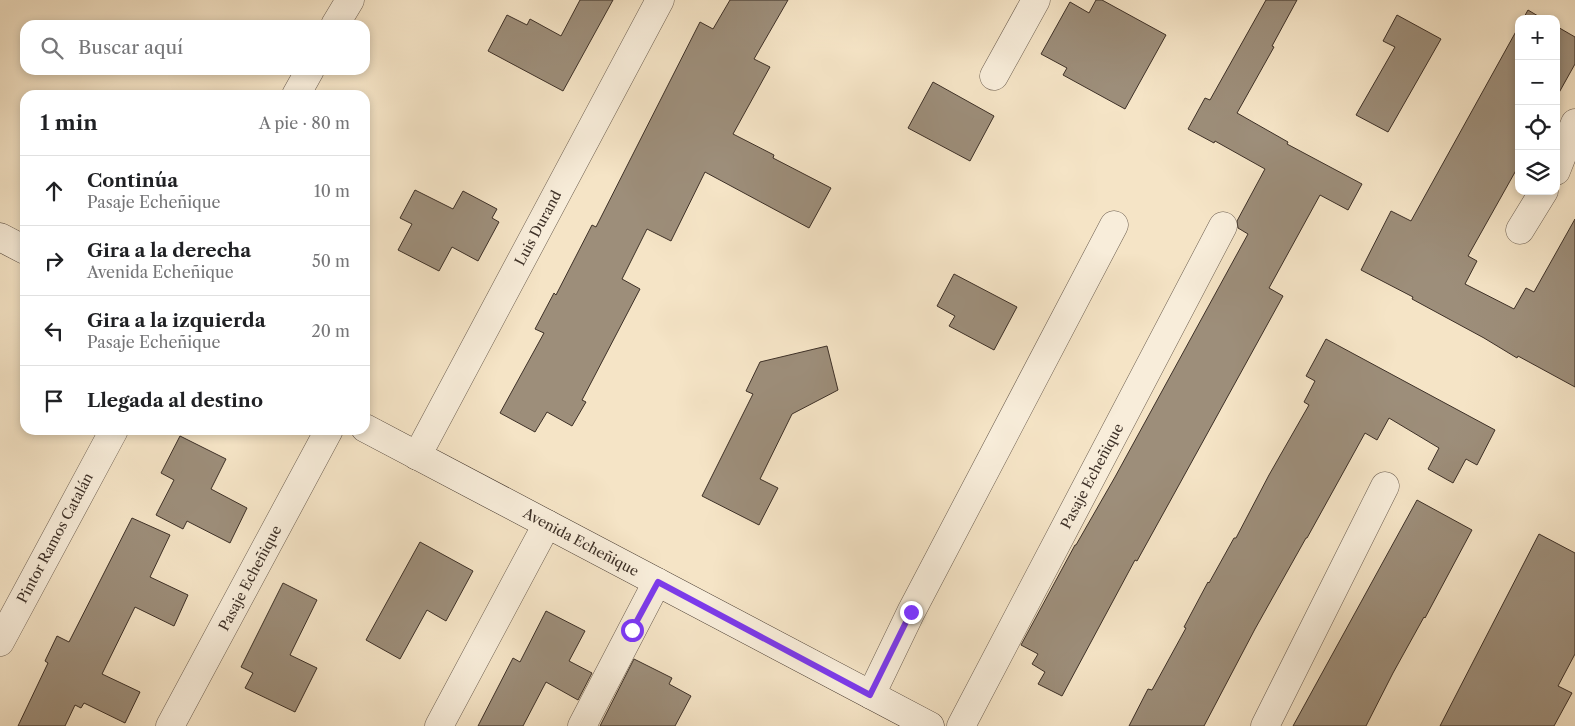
<!DOCTYPE html>
<html lang="es">
<meta charset="utf-8">
<style>
:root{--surface:#fff;--page:#f6f6f6;--text:#202124;--muted:#757577;--line:#e0e0e0}
body{margin:0;font-family:"Libre Caslon Text",serif;background:var(--page);color:var(--text)}
.controls{position:absolute;right:15px;top:15px;display:grid;overflow:hidden;border-radius:10px;box-shadow:0 2px 8px #0003}
.controls button{width:45px;height:45px;display:grid;place-items:center;padding:0;border:0;border-bottom:1px solid var(--line);background:var(--surface);color:var(--text);font:25px sans-serif}
.stop{position:absolute;width:15px;height:15px;margin:-11px;border:4px solid #7c3aed;border-radius:50%;background:#fff}
.stop.end{background:#7c3aed;border-color:#fff;box-shadow:0 1px 5px #0008}
.list{margin:0;padding:0;list-style:none}
h2{display:flex;justify-content:space-between;align-items:center;height:65px;margin:0;padding:0 20px;font-size:21px}
h2 small{font-size:16px;font-weight:400;color:var(--muted)}
.list li{display:grid;grid-template-columns:32px 1fr auto;gap:15px;align-items:center;box-sizing:border-box;height:70px;padding:0 20px;border-top:1px solid var(--line)}
.list b{display:block;font-size:19px;white-space:nowrap}
.list p{margin:0;font-size:16px;white-space:nowrap;color:var(--muted)}
.list em{font-size:16px;font-style:normal;color:var(--muted)}
.icon{flex:none;width:28px;height:28px;fill:none;stroke:currentColor;stroke-width:2;stroke-linecap:round;stroke-linejoin:round}
.map{position:relative;flex:none;width:1575px;height:726px;overflow:hidden}
.search{position:absolute;background:var(--surface);box-shadow:0 2px 8px #0003;left:20px;top:20px;width:350px;height:55px;display:flex;align-items:center;gap:12px;box-sizing:border-box;padding:0 18px;border-radius:15px;color:var(--muted);font-size:19px}
.panel{position:absolute;background:var(--surface);box-shadow:0 2px 8px #0003;left:20px;top:90px;width:350px;height:345px;border-radius:15px}
.map>svg:first-child{display:block}
.building{fill:#9d8e7a;stroke:#3d3027}
.lines{fill:none;stroke-linecap:round;stroke-linejoin:round}
.street-casing{stroke:#6b5d4f;stroke-width:29}
.secondary-casing{stroke:#3d3027;stroke-width:29}
.street{stroke:#f8edda;stroke-width:28}
.secondary{stroke:#f8edda;stroke-width:28}
.route{stroke:#7c3aed;stroke-width:6}
.labels{text-anchor:middle;stroke-width:4;stroke-linejoin:round;paint-order:stroke}
.street-label{font-size:14px;fill:#3d3027;stroke:#f8edda}
</style>
<div class="map">
<svg width="1575" height="726" viewBox="0 0 1575 726">
<rect width="100%" height="100%" fill="#f5e4c6"/>
<filter id="stains"><feTurbulence type="fractalNoise" baseFrequency=".004" numOctaves="4"/><feColorMatrix values="0 0 0 0 .2 0 0 0 0 .09 0 0 0 0 .02 0 0 0 .5 -.17"/></filter>
<radialGradient id="worn" r=".72"><stop offset=".6" stop-color="#630" stop-opacity="0"/><stop offset="1" stop-color="#630" stop-opacity=".3"/></radialGradient>
<g class="building">
<polygon points="580,0 613,0 563,91 488,51 507,15 527,25 530,19 561,36"/>
<polygon points="730,0 788,0 754,59 770,67 733,134 774,155 773,158 831,188 809,228 705,172 671,241 647,229 622,279 640,289 582,400 586,402 572,426 547,412 535,432 500,413 544,333 535,329 554,293 556,295 592,225 596,227 700,22 713,29"/>
<polygon points="1096,0 1102,0 1166,35 1125,109 1063,75 1067,68 1041,54 1070,2 1089,13"/>
<polygon points="1266,0 1297,0 1272,46 1274,47 1237,113 1288,142 1287,144 1362,184 1348,210 1320,195 1269,288 1283,296 1174,494 1137,561 1135,560 1062,696 1038,684 1045,672 1032,664 1038,654 1021,645 1075,545 1076,545 1115,477 1248,234 1238,228 1237,221 1265,169 1215,141 1214,143 1188,129 1205,98 1210,100"/>
<polygon points="1528,10 1543,19 1523,19"/>
<polygon points="1397,15 1441,39 1388,132 1356,115 1395,47 1383,41"/>
<polygon points="1519,26 1519,165 1468,256 1477,261 1465,284 1514,309 1526,288 1534,292 1575,219 1575,387 1518,356 1517,358 1484,338 1412,299 1413,297 1361,270 1391,211 1411,221"/>
<polygon points="1556,26 1575,37 1575,64 1556,98"/>
<polygon points="933,82 994,116 970,161 908,128"/>
<polygon points="415,190 453,209 463,191 497,209 492,218 499,222 478,261 452,247 439,271 398,250 412,224 400,218"/>
<polygon points="954,274 1017,307 994,350 949,326 955,316 937,306"/>
<polygon points="1326,339 1495,430 1477,465 1466,459 1453,483 1428,469 1439,448 1389,418 1377,440 1365,433 1307,538 1306,538 1255,629 1204,726 1129,726 1148,689 1152,690 1186,628 1184,627 1208,582 1209,583 1234,538 1236,538 1269,475 1309,405 1304,402 1315,381 1306,376"/>
<polygon points="827,346 838,390 792,414 760,479 778,488 759,525 702,496 753,394 746,391 760,362"/>
<polygon points="180,436 226,459 211,489 247,508 230,543 187,521 183,529 156,515 174,480 161,473"/>
<polygon points="1417,500 1472,530 1425,618 1424,617 1393,673 1366,726 1293,726"/>
<polygon points="132,518 170,535 150,577 188,595 174,626 135,607 102,674 140,692 125,723 84,703 81,708 75,705 65,726 18,726 48,663 45,661 57,636 69,642"/>
<polygon points="1539,534 1575,553 1575,654 1558,686 1572,693 1554,726 1440,726"/>
<polygon points="420,542 473,571 446,621 427,610 400,659 366,640"/>
<polygon points="283,583 317,600 290,655 317,668 295,712 245,688 253,673 241,667"/>
<polygon points="546,611 585,631 569,661 592,673 578,700 546,682 523,726 478,726 513,658 520,662"/>
<polygon points="634,659 672,678 669,684 691,696 675,726 600,726"/>
</g>
<g class="lines">
<defs>
<g id="street">
<polyline points="335,25 350,0"/>
<polyline points="994,76 1036,0"/>
<polyline points="296,95 310,70"/>
<polyline points="1556,171 1575,123"/>
<polyline points="1520,230 1544,191"/>
<polyline points="417,456 660,0"/>
<polyline points="0,642 114,430"/>
<polyline points="871,695 911,612 1114,225"/>
<polyline points="170,726 329,430"/>
<polyline points="439,726 547,524"/>
<polyline points="582,726 657,582"/>
<polyline points="961,726 1223,226"/>
<polyline points="1265,726 1385,486"/>
</g>
<g id="secondary">
<polyline points="0,237 25,250"/>
<polyline points="365,428 930,726"/>
</g>
</defs>
<use href="#street" class="street-casing"/>
<use href="#secondary" class="secondary-casing"/>
<use href="#street" class="street"/>
<use href="#secondary" class="secondary"/>
</g>
<g class="lines">
<polyline class="route" points="632,630 658,582 870,695 911,612"/>
</g>
<g class="labels">
<g class="street-label">
<text transform="translate(538 228) rotate(-62)" y="5">Luis Durand</text>
<text transform="translate(1092 476) rotate(-62)" y="5">Pasaje Echeñique</text>
<text transform="translate(55 538) rotate(-62)" y="5">Pintor Ramos Catalán</text>
<text transform="translate(581 542) rotate(28)" y="5">Avenida Echeñique</text>
<text transform="translate(250 578) rotate(-62)" y="5">Pasaje Echeñique</text>
</g>
</g>
<rect width="100%" height="100%" filter="url(#stains)"/>
<rect width="100%" height="100%" fill="url(#worn)"/>
</svg>
<div class="controls">
<button>+</button>
<button>−</button>
<button><svg class="icon" aria-label="locate" viewBox="0 0 24 24"><circle cx="12" cy="12" r="6"/><path d="M12 2v4M12 18v4M2 12h4M18 12h4"/></svg></button>
<button><svg class="icon" aria-label="layers" viewBox="0 0 24 24"><path d="M12 4l9 5-9 5-9-5zM3 14l9 5 9-5"/></svg></button>
</div>
<div class="stop" style="left:632px;top:630px"></div>
<div class="stop end" style="left:911px;top:612px"></div>
<div class="search"><svg class="icon" aria-label="search" viewBox="0 0 24 24"><circle cx="10" cy="10" r="6"/><path d="M15 15l6 6"/></svg>Buscar aquí</div>
<section class="panel">
<h2>1 min<small>A pie · 80 m</small></h2>
<ul class="list">
<li><svg class="icon" aria-label="ahead" viewBox="0 0 24 24"><path d="M12 20V5M6 11l6-6 6 6"/></svg><div><b>Continúa</b><p>Pasaje Echeñique</p></div><em>10 m</em></li>
<li><svg class="icon" aria-label="right" viewBox="0 0 24 24"><path d="M7 20v-9h11M14 6l5 5-5 5"/></svg><div><b>Gira a la derecha</b><p>Avenida Echeñique</p></div><em>50 m</em></li>
<li><svg class="icon" aria-label="left" viewBox="0 0 24 24"><path d="M17 20v-9H6M10 6l-5 5 5 5"/></svg><div><b>Gira a la izquierda</b><p>Pasaje Echeñique</p></div><em>20 m</em></li>
<li><svg class="icon" aria-label="arrive" viewBox="0 0 24 24"><path d="M6 21V4h12l-3 4 3 4H6"/></svg><div><b>Llegada al destino</b></div></li>
</ul>
</section>
</div>
